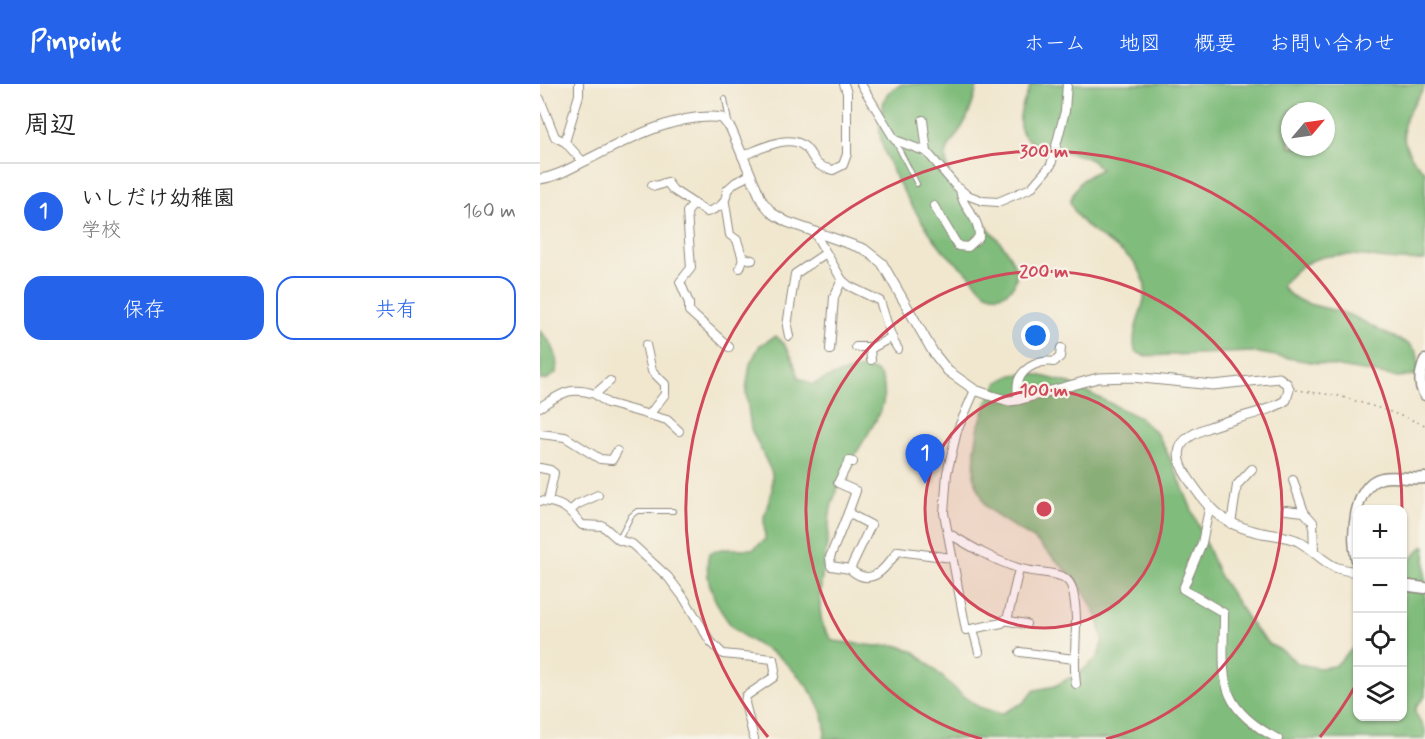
<!DOCTYPE html>
<html lang="ja">
<meta charset="utf-8">
<style>
:root{--surface:#fff;--page:#f2f2f2;--text:#222;--muted:#767676;--line:#e0e0e0;--accent:#2563eb}
body{margin:0;font-family:Mynerve,"Klee One",sans-serif;background:var(--page);color:var(--text)}
.controls{position:absolute;right:18px;bottom:18px;display:grid;overflow:hidden;border-radius:12px;box-shadow:0 2px 4px #0004}
.controls button{width:54px;height:54px;display:grid;place-items:center;padding:0;border:0;border-bottom:2px solid var(--line);background:var(--surface);color:var(--text);font:30px sans-serif}
.compass{position:absolute;left:741px;top:18px;width:54px;height:54px;border-radius:50%;background:var(--surface);box-shadow:0 2px 4px #0004;rotate:61deg}
.you{position:absolute;left:496px;top:252px;width:21px;height:21px;margin:-15px;border:4px solid #fff;border-radius:50%;background:#1a73e8;box-shadow:0 0 0 9px #1a73e833}
.badge{display:grid;place-items:center;width:39px;height:39px;border-radius:50%;background:var(--accent);color:#fff;font-size:20px;font-weight:700}
.pin{position:absolute;translate:-50% -50px;filter:drop-shadow(0 2px 3px #0008)}
.pin::after{content:'';position:absolute;top:32px;width:21px;height:18px;background:inherit;clip-path:polygon(0 0,100% 0,50% 100%)}
.list{margin:0;padding:0;list-style:none}
h2{display:flex;justify-content:space-between;align-items:center;height:78px;margin:0;padding:0 24px;font-size:26px}
h2 small{font-size:20px;font-weight:400;color:var(--muted)}
.list li{display:grid;grid-template-columns:39px 1fr auto;gap:18px;align-items:center;box-sizing:border-box;height:96px;padding:0 24px;border-top:2px solid var(--line)}
.list b{display:block;font-size:22px;white-space:nowrap}
.list p{margin:0;font-size:20px;white-space:nowrap;color:var(--muted)}
.list em{font-size:20px;font-style:normal;color:var(--muted)}
.actions{display:flex;gap:12px;padding:18px 24px}
.actions a{flex:1;padding:14px 0;border:2px solid var(--accent);border-radius:18px;text-align:center;font-size:21px;color:var(--accent)}
.actions .main{background:var(--accent);color:#fff}
.icon{flex:none;width:33px;height:33px;fill:none;stroke:currentColor;stroke-width:2;stroke-linecap:round;stroke-linejoin:round}
.map{position:relative;flex:none;width:885px;height:655px;overflow:hidden}
header{display:flex;align-items:center;gap:36px;box-sizing:border-box;height:84px;padding:0 30px;background:var(--accent);color:#fff}
header strong{font-size:28px}
nav{display:flex;gap:33px;margin-inline-start:auto;font-size:21px}
main{display:flex}
aside{flex:1;background:var(--surface)}
.map>svg:first-child{display:block}
.forest{fill:#80bc7c;stroke:#567454;stroke-width:1.5;fill-rule:evenodd}
.lines{fill:none;stroke-linecap:round;stroke-linejoin:round}
.service-casing{stroke:#8e897d;stroke-width:6}
.minor-casing{stroke:#8e897d;stroke-width:10}
.tertiary-casing{stroke:#8e897d;stroke-width:11}
.secondary-casing{stroke:#8e897d;stroke-width:13}
.path{stroke:#8e897d;stroke-width:1.5;stroke-dasharray:1.5 4.5;stroke-linecap:butt}
.service{stroke:#fff;stroke-width:4}
.minor{stroke:#fff;stroke-width:8}
.tertiary{stroke:#fff;stroke-width:9}
.secondary{stroke:#fff;stroke-width:10}
.ring{fill:none;stroke:#d1495b;stroke-width:3}
.centre{fill:#d1495b;stroke:#f7f3e8;stroke-width:3}
.ring-label{font-size:18px;text-anchor:middle;font-weight:bold;fill:#d1495b;stroke:#f7f3e8;stroke-width:4.5;stroke-linejoin:round;paint-order:stroke}
</style>
<header>
<strong>Pinpoint</strong>
<nav><a>ホーム</a><a>地図</a><a>概要</a><a>お問い合わせ</a></nav>
</header>
<main>
<aside>
<h2>周辺<small></small></h2>
<ul class="list">
<li><span class="badge">1</span><div><b>いしだけ幼稚園</b><p>学校</p></div><em>160 m</em></li>
</ul>
<div class="actions"><a class="main">保存</a><a>共有</a></div>
</aside>
<div class="map">
<svg width="885" height="655" viewBox="0 0 885 655">
<rect width="100%" height="100%" fill="#f7f3e8"/>
<filter id="ink" filterUnits="userSpaceOnUse"><feTurbulence type="fractalNoise" baseFrequency=".0167" numOctaves="2"/><feDisplacementMap in="SourceGraphic" scale="12" xChannelSelector="R" yChannelSelector="G"/><feConvolveMatrix kernelMatrix="1 2 1 2 8 2 1 2 1" color-interpolation-filters="sRGB"/></filter>
<filter id="wash" filterUnits="userSpaceOnUse"><feTurbulence type="fractalNoise" baseFrequency=".008" numOctaves="4" result="noise"/><feDisplacementMap in="SourceGraphic" scale="24" xChannelSelector="R" yChannelSelector="G"/><feGaussianBlur stdDeviation="1.35" result="paint"/><feColorMatrix in="noise" values="0 0 0 0 0 0 0 0 0 0 0 0 0 0 0 0 0 1.4 0 .05"/><feComposite in="paint" operator="in"/></filter>
<g filter="url(#wash)">
<rect width="100%" height="100%" fill="#f1e7cf"/>
<g class="forest">
<path d="M362,0H438C434,15 430,30 422,43C407,65 400,69 412,95C417,104 423,115 429,123C442,140 498,186 467,208C461,213 451,212 445,208C439,204 435,196 430,191C421,183 411,175 403,166C383,142 347,86 341,55C338,42 341,22 347,10C350,6 357,3 362,0Z"/>
<path d="M491,0H885L884,4C878,14 868,26 865,37C859,55 871,77 885,87V176C833,181 779,149 742,202C755,223 788,222 809,231C823,236 834,244 847,250C868,259 885,263 876,291L858,293L713,268L604,272L595,267C590,242 607,223 605,203C601,166 554,158 536,130C534,127 532,122 530,118C537,98 543,94 561,85C556,81 551,75 545,73C523,65 475,68 480,32C481,21 488,10 491,0ZM750,27H786V63H750Z"/>
<path d="M0,247C13,259 19,271 16,289L6,296H0Z"/>
<path d="M236,252C249,263 254,277 258,293L272,301C295,291 349,264 344,314C341,335 316,366 306,387C301,397 295,409 292,420C289,430 289,442 288,452C285,477 276,514 282,538C284,546 288,551 293,557L336,562L356,561L375,568L423,612L439,623L461,630L483,619L495,606L515,602L542,587L558,573L563,555L557,532L546,511L526,486L494,455L461,435L446,422L434,394L435,365L439,341L448,316L458,298L472,291L490,289L529,299L600,334L618,351L632,378L679,491L714,544L729,560L744,568L759,580L779,584L795,582L817,560L818,632H862L863,485L881,464L885,462V613L877,621L875,628L885,646V655H284C291,625 261,592 240,574C230,566 216,561 205,553C180,536 162,498 169,469L182,465H213L225,456L224,433L232,406V389L211,345L206,307L210,280L220,261Z"/>
</g>
</g>
<g filter="url(#ink)">
<g class="lines">
<defs>
<g id="service">
<polyline points="185,15 189,38"/>
<polyline points="355,57 377,100"/>
<polyline points="79,455 91,432 97,427 133,427"/>
</g>
<g id="minor">
<polyline points="39,0 39,11 25,58 43,78"/>
<polyline points="321,0 355,56 387,68 415,101 427,111 443,117 458,118 491,104 511,81 525,27 527,0"/>
<polyline points="0,15 15,53 25,58"/>
<polyline points="383,36 387,68"/>
<path d="M202,72C219,66 249,48 265,63C277,75 270,81 293,86L303,81L307,70V9L304,0"/>
<path d="M112,101L116,102L127,98L133,106L167,128C180,123 186,121 187,106L196,98L210,91"/>
<polyline points="185,119 190,151 197,156 203,175 200,184"/>
<polyline points="154,120 147,128 151,184 140,198 149,219 149,227 189,263"/>
<path d="M394,122L418,162L428,163L439,153C440,132 422,126 420,105"/>
<polyline points="274,148 302,196 309,202 340,217 352,255 358,265"/>
<polyline points="202,173 212,176"/>
<polyline points="249,252 247,242 255,190 286,169"/>
<polyline points="106,261 112,287 125,300 125,310 109,331"/>
<polyline points="316,263 333,263"/>
<polyline points="290,266 294,213 302,196"/>
<polyline points="331,276 330,265 352,253"/>
<polyline points="435,306 417,347 407,389 404,429 426,546 462,539 468,532 479,485"/>
<polyline points="55,310 67,319 127,336 139,347"/>
<path d="M478,316C478,309 476,301 479,295C485,282 501,276 514,278L520,273L521,264"/>
<path d="M0,323C22,309 30,302 55,310L70,297"/>
<polyline points="0,350 25,353 60,375 72,376 77,367"/>
<polyline points="0,384 10,386 14,389 8,417"/>
<polyline points="753,396 764,428 773,438 774,468"/>
<path d="M0,417C22,418 29,425 42,441L63,442L79,456L92,460L128,493L144,514L170,557L183,570L233,575L235,586L234,593L206,612L205,619L214,655"/>
<path d="M669,425L662,459L643,505L684,529C684,592 674,622 738,655"/>
<polyline points="746,426 764,428"/>
<polyline points="30,427 38,420 58,411"/>
<polyline points="308,429 316,407 298,399 309,377 313,378"/>
<polyline points="691,440 697,401 712,385"/>
<path d="M408,449C430,462 453,476 478,484C492,489 510,487 523,493C529,496 532,502 533,508C540,538 532,570 536,600"/>
<path d="M310,485L291,482L290,473L308,429L331,441L310,485C332,505 345,484 358,467L412,474"/>
<polyline points="464,536 486,540"/>
<polyline points="433,545 439,568"/>
<polyline points="480,568 534,575"/>
</g>
<path id="tertiary" d="M0,95C17,93 32,83 47,76C84,57 139,27 182,34L191,45L222,117L232,129L247,138L324,165L342,179L393,268L408,287L435,306L452,312L469,317L478,316L558,294L592,293L673,301L739,294L747,300L749,305L746,316C723,333 657,338 642,360C635,372 642,385 648,394C671,428 681,440 722,449C733,451 748,452 758,457C771,464 782,477 795,483C802,486 810,487 818,488"/>
<g id="secondary">
<path d="M885,276C881,288 877,299 885,311"/>
<path d="M818,479C810,457 813,400 842,394C855,391 871,396 885,394"/>
<polyline points="862,501 885,504"/>
</g>
</defs>
<use href="#service" class="service-casing"/>
<use href="#minor" class="minor-casing"/>
<use href="#tertiary" class="tertiary-casing"/>
<use href="#secondary" class="secondary-casing"/>
<polyline class="path" points="756,306 799,312 848,327 885,341"/>
<use href="#service" class="service"/>
<use href="#minor" class="minor"/>
<use href="#tertiary" class="tertiary"/>
<use href="#secondary" class="secondary"/>
</g>
</g>
<circle cx="504" cy="425" r="119" fill="#d1495b" fill-opacity=".12"/>
<g class="ring">
<circle cx="504" cy="425" r="119"/>
<path d="M442 655A238 238 0 1 1 566 655"/>
<path d="M817 599A358 358 0 0 1 780 653M228 653A358 358 0 1 1 862 425"/>
</g>
<circle cx="504" cy="425" r="9" class="centre"/>
<g class="ring-label">
<text x="504" y="73">300 m</text>
<text x="504" y="193">200 m</text>
<text x="504" y="312">100 m</text>
</g>
</svg>
<div class="controls">
<button>+</button>
<button>−</button>
<button><svg class="icon" aria-label="locate" viewBox="0 0 24 24"><circle cx="12" cy="12" r="6"/><path d="M12 2v4M12 18v4M2 12h4M18 12h4"/></svg></button>
<button><svg class="icon" aria-label="layers" viewBox="0 0 24 24"><path d="M12 4l9 5-9 5-9-5zM3 14l9 5 9-5"/></svg></button>
</div>
<svg class="compass" viewBox="-18 -18 36 36"><path d="M0-13l5 13h-10z" fill="#e53935"/><path d="M0 13l5-13h-10z" fill="#767676"/></svg>
<div class="you"></div>
<div class="pin badge" style="left:385px;top:400px">1</div>
</div>
</main>
